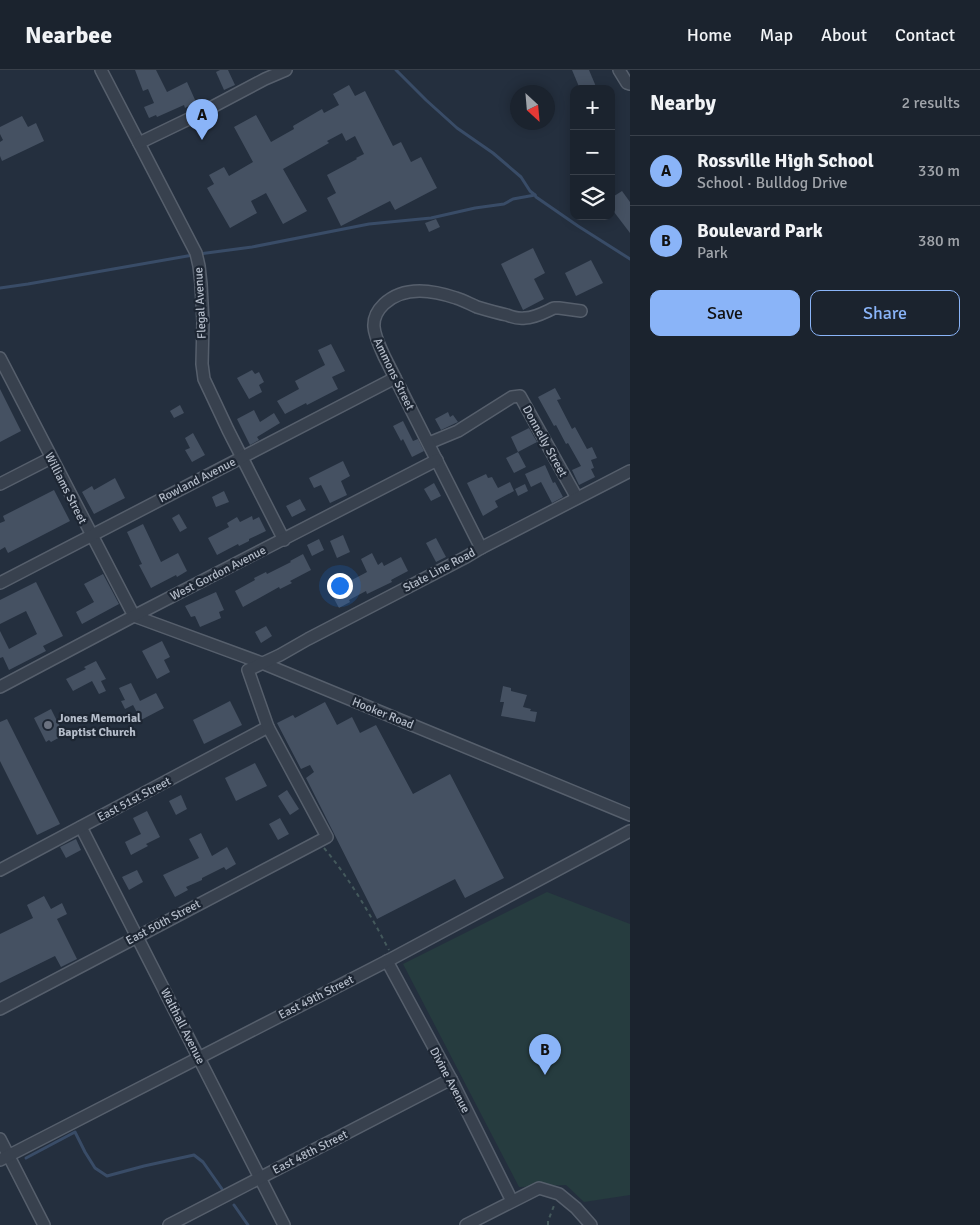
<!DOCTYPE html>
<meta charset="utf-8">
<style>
:root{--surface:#1b232e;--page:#242b36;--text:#f1f3f6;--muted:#a0a4aa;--line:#39404a;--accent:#8ab4f8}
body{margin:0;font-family:Signika,sans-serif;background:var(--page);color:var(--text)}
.controls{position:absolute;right:15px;top:15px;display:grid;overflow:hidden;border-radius:10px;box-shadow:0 2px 12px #0003}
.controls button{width:45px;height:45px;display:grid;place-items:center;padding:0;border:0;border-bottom:1px solid var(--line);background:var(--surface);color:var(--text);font:25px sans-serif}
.compass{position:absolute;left:510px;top:15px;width:45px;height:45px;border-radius:50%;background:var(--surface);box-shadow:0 2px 12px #0003;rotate:154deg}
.you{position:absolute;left:339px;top:515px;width:18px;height:18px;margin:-12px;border:4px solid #fff;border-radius:50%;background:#1a73e8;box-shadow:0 0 0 8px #1a73e833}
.badge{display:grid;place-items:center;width:32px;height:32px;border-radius:50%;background:var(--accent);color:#111;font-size:16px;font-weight:700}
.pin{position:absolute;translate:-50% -41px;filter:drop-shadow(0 1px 2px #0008)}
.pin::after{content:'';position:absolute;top:26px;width:18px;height:15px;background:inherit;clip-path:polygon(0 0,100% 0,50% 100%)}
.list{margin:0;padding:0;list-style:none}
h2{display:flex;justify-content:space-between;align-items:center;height:65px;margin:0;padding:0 20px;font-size:21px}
h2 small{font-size:16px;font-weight:400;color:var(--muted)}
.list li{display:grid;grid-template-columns:32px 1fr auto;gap:15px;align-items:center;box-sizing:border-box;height:70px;padding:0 20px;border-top:1px solid var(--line)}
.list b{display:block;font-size:19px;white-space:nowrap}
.list p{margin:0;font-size:16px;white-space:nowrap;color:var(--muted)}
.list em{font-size:16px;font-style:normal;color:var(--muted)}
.actions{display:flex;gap:10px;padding:15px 20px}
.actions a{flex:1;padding:11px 0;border:1px solid var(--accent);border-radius:10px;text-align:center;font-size:18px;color:var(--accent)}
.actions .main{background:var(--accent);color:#111}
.icon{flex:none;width:28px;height:28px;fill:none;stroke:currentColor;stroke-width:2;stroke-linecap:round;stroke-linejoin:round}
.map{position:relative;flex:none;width:630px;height:1155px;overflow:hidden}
header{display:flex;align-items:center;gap:30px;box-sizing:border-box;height:70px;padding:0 25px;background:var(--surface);border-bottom:1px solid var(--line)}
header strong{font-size:24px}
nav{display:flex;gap:28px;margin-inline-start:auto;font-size:18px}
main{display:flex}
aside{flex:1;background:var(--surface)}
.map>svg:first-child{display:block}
.green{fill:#263c3f}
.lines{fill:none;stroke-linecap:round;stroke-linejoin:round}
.stream{stroke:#394c67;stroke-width:3}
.building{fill:#455162}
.minor-casing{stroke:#565f6c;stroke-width:14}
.path{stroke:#44595c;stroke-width:2;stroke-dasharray:4 4;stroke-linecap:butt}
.minor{stroke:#38414e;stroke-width:11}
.worship-dot{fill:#6b7280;stroke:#1d2633;stroke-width:2}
.labels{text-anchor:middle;stroke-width:4.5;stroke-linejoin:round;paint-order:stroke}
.street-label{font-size:12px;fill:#b4bcc9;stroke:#1d2633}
.poi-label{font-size:12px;font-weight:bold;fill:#b4bcc9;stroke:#1d2633;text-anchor:start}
</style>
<header>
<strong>Nearbee</strong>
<nav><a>Home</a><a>Map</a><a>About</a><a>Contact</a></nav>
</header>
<main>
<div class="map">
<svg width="630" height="1155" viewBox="0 0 630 1155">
<rect width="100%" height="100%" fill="#242f3e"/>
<polygon class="green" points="547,822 630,854 630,1125 584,1132 566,1115 519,1117 403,894"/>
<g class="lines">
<g class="stream">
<polyline points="396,0 426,30 457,58 493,83 521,107 530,121 535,125 536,127 578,156 630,189"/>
<polyline points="199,184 252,177 369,154 431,148 475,138 504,134 513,129 535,125"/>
<polyline points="0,218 28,214 193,185"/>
<polyline points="26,1088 75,1062 85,1082 95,1098 107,1106 144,1096 194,1085 203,1092 222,1119"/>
<polyline points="234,1135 248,1155"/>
</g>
</g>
<g class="building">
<polygon points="135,0 156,0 167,22 187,12 196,32 185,38 184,35 157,47 156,45 149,48 144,37 154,33 148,19 143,21"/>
<polygon points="220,0 228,0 235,15 224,20 216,2"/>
<polygon points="572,0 589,0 597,19 580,19"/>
<polygon points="349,15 355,26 365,21 393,76 401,72 411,92 421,87 437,118 395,140 390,131 341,156 327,128 336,123 327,105 357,89 356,88 364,84 355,66 346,71 342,63 327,71 329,73 283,99 307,141 283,154 266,123 251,131 257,143 230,158 207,118 214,114 209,105 224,97 229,106 253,92 234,57 256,45 271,72 294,59 293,56 322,39 324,43 339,35 333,24"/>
<polygon points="22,46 28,57 36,53 44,71 2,91 0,86 0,72 3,70 0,64 0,57"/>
<polygon points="622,121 630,132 630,163 611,138 611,128"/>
<polygon points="436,149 440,157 429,162 425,153"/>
<polygon points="533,178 545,203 534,209 544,229 523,240 501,194"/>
<polygon points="591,190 603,213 576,226 565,203"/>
<polygon points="331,274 345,301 332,307 338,319 307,335 306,333 285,344 277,331 299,319 295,311 325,295 318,280"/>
<polygon points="252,300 255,304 259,302 264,312 259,315 262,322 249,329 237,308"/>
<polygon points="555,318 561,329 557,330 572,359 575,357 587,379 592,377 597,388 591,390 594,398 591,399 595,407 579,415 572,400 581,396 568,373 566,374 556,355 554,356 538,327"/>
<polygon points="0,319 21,361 0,372"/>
<polygon points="180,335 184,343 174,348 170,341"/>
<polygon points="254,340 260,352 274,343 280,353 257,367 259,370 250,375 237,349"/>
<polygon points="448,342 450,347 453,345 458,352 441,360 435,349"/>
<polygon points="403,351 413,371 418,369 424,381 412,387 403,369 401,371 393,356"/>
<polygon points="529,358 537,372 518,382 511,367"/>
<polygon points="193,363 205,385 192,392 185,380 190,378 185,368"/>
<polygon points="518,382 526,397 514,403 506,388"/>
<polygon points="343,391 350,406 341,411 347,425 330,433 321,415 314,418 309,408"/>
<polygon points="545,395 553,413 555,412 563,427 552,433 541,412 531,417 525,404"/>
<polygon points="486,404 488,408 492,407 498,418 510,412 514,421 495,431 498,437 483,446 467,413"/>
<polygon points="115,408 125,428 94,444 82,422 92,416 94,420"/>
<polygon points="434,413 441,426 431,431 424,419"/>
<polygon points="525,414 528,421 518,426 515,419"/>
<polygon points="54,420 70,451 8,483 5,477 0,480 0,453 5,451 3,446"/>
<polygon points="224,421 229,432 216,437 212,427"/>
<polygon points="300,429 306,440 292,447 286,436"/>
<polygon points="179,444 187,458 180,462 172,448"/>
<polygon points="252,446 253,450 259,447 266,461 249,469 249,471 239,476 238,474 217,485 208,468 229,457 227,453 237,447 240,452"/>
<polygon points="143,454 161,492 178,483 187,501 177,507 176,505 151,518 139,495 142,494 127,462"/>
<polygon points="343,465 350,482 337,488 330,471"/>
<polygon points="436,468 446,487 436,492 426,473"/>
<polygon points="319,469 324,480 312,486 307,475"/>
<polygon points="372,483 378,495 382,492 384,496 401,487 408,501 391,510 392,512 367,524 366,521 349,530 350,532 339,538 331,523 351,513 350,511 367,502 361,489"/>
<polygon points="303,484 311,500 290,511 292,513 280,519 279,517 243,537 235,521 255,510 254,508 266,502 267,504 291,492 290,491"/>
<polygon points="103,504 119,534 82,554 76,542 94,532 84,514"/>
<polygon points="36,512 63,566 43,576 46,581 9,600 3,587 0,588 0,561 9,579 37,564 26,541 0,554 0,530"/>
<polygon points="216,522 224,540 219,542 221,548 200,557 195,546 191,547 185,536"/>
<polygon points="266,556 272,566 261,573 255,562"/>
<polygon points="162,571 170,587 164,590 170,602 157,609 142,581"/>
<polygon points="96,591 106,609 101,611 106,621 99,624 92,611 73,621 66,609 86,599 84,597"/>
<polygon points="131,613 140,631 156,623 164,638 141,650 133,635 125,639 121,631 125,630 119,618"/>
<polygon points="503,616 511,618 511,621 527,625 523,637 531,639 530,641 537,642 535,652 501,646 504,632 500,632"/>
<polygon points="230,631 242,655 204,674 193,650"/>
<polygon points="325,632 337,655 352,647 360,663 376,655 413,724 450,704 504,808 465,828 455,809 377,849 306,708 314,702 310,695 301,699 277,653 293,645 295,648"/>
<polygon points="51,639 63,663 61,664 62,666 51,672 49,670 46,672 34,648"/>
<polygon points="7,649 60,754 37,765 0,691 0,652"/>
<polygon points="255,693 267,716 236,731 225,708"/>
<polygon points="287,720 299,739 290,745 278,726"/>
<polygon points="181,725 187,739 176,745 169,731"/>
<polygon points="147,741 160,767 146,774 148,776 131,785 125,772 141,764 133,748"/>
<polygon points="280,748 289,764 278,770 269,754"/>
<polygon points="201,763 212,786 227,777 236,794 226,800 224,797 202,808 202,810 186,817 188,820 175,827 163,805 199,788 189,769"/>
<polygon points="76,769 81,780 66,788 60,777"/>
<polygon points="137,800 143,812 129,820 122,807"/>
<polygon points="44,826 51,839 62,833 67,844 57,849 77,889 61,897 55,886 0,913 0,864 33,848 27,835"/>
</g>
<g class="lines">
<defs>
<g id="minor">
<polyline points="101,0 196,183 199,196 201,214 203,252 202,294 204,309 228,360 284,470"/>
<polyline points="619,0 627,13 630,14"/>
<polyline points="139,73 197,45 265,9 286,0"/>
<polyline points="0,288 134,546 262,593 630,745"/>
<polyline points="429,373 458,361 512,327 520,326 577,428"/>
<polyline points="0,414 51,388"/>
<path d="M481,478L384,286C376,267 366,251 384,234C404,215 433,220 456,228C463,230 470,234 477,237C487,240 497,243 507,245C512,247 519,249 525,248C535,248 545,242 554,238H559L581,241"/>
<polyline points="0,513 395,308"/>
<polyline points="0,617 134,546 437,390"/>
<polyline points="81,757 284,1155"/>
<polyline points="0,800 268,657"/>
<polyline points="387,891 451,1009 512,1131"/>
<polyline points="0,939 327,767 268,657 248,600 280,585 308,569 466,487 481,478 630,401"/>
<polyline points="0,1069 44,1155"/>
<polyline points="0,1090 393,888 630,761"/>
<polyline points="169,1155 451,1009"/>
<polyline points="466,1155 539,1118 559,1124 576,1138 591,1155"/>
</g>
</defs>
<use href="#minor" class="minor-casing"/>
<g class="path">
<path d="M324,778C350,809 370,844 389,880"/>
<polyline points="548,1155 548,1151 555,1133"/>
</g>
<use href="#minor" class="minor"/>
</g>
<circle class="worship-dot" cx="48" cy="655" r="5"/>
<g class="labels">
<g class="street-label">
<text transform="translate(200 233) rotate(-93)" y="4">Flegal Avenue</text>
<text transform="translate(394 304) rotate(64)" y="4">Ammons Street</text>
<text transform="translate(545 371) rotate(61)" y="4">Donnelly Street</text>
<text transform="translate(197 410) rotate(-27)" y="4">Rowland Avenue</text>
<text transform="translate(66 418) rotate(63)" y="4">Williams Street</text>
<text transform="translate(439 500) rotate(-28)" y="4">State Line Road</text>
<text transform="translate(218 503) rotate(-27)" y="4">West Gordon Avenue</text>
<text transform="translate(383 643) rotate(22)" y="4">Hooker Road</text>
<text transform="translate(134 729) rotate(-28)" y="4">East 51st Street</text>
<text transform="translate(163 852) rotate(-28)" y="4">East 50th Street</text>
<text transform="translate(316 927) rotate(-27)" y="4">East 49th Street</text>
<text transform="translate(183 956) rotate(63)" y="4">Walthall Avenue</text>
<text transform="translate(450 1010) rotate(62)" y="4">Divine Avenue</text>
<text transform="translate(310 1082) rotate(-27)" y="4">East 48th Street</text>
</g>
<g class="poi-label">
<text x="58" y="652">Jones Memorial<tspan x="58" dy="14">Baptist Church</tspan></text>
</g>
</g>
</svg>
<div class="controls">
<button>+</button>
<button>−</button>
<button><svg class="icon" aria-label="layers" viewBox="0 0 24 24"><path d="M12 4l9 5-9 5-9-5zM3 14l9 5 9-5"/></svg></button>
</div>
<svg class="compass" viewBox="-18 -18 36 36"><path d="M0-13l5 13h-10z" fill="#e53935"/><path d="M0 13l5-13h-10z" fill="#a0a4aa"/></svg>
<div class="you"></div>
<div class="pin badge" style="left:202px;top:70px">A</div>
<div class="pin badge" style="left:545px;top:1005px">B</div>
</div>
<aside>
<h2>Nearby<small>2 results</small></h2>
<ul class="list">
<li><span class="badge">A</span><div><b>Rossville High School</b><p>School · Bulldog Drive</p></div><em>330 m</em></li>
<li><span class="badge">B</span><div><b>Boulevard Park</b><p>Park</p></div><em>380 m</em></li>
</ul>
<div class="actions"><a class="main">Save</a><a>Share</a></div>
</aside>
</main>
